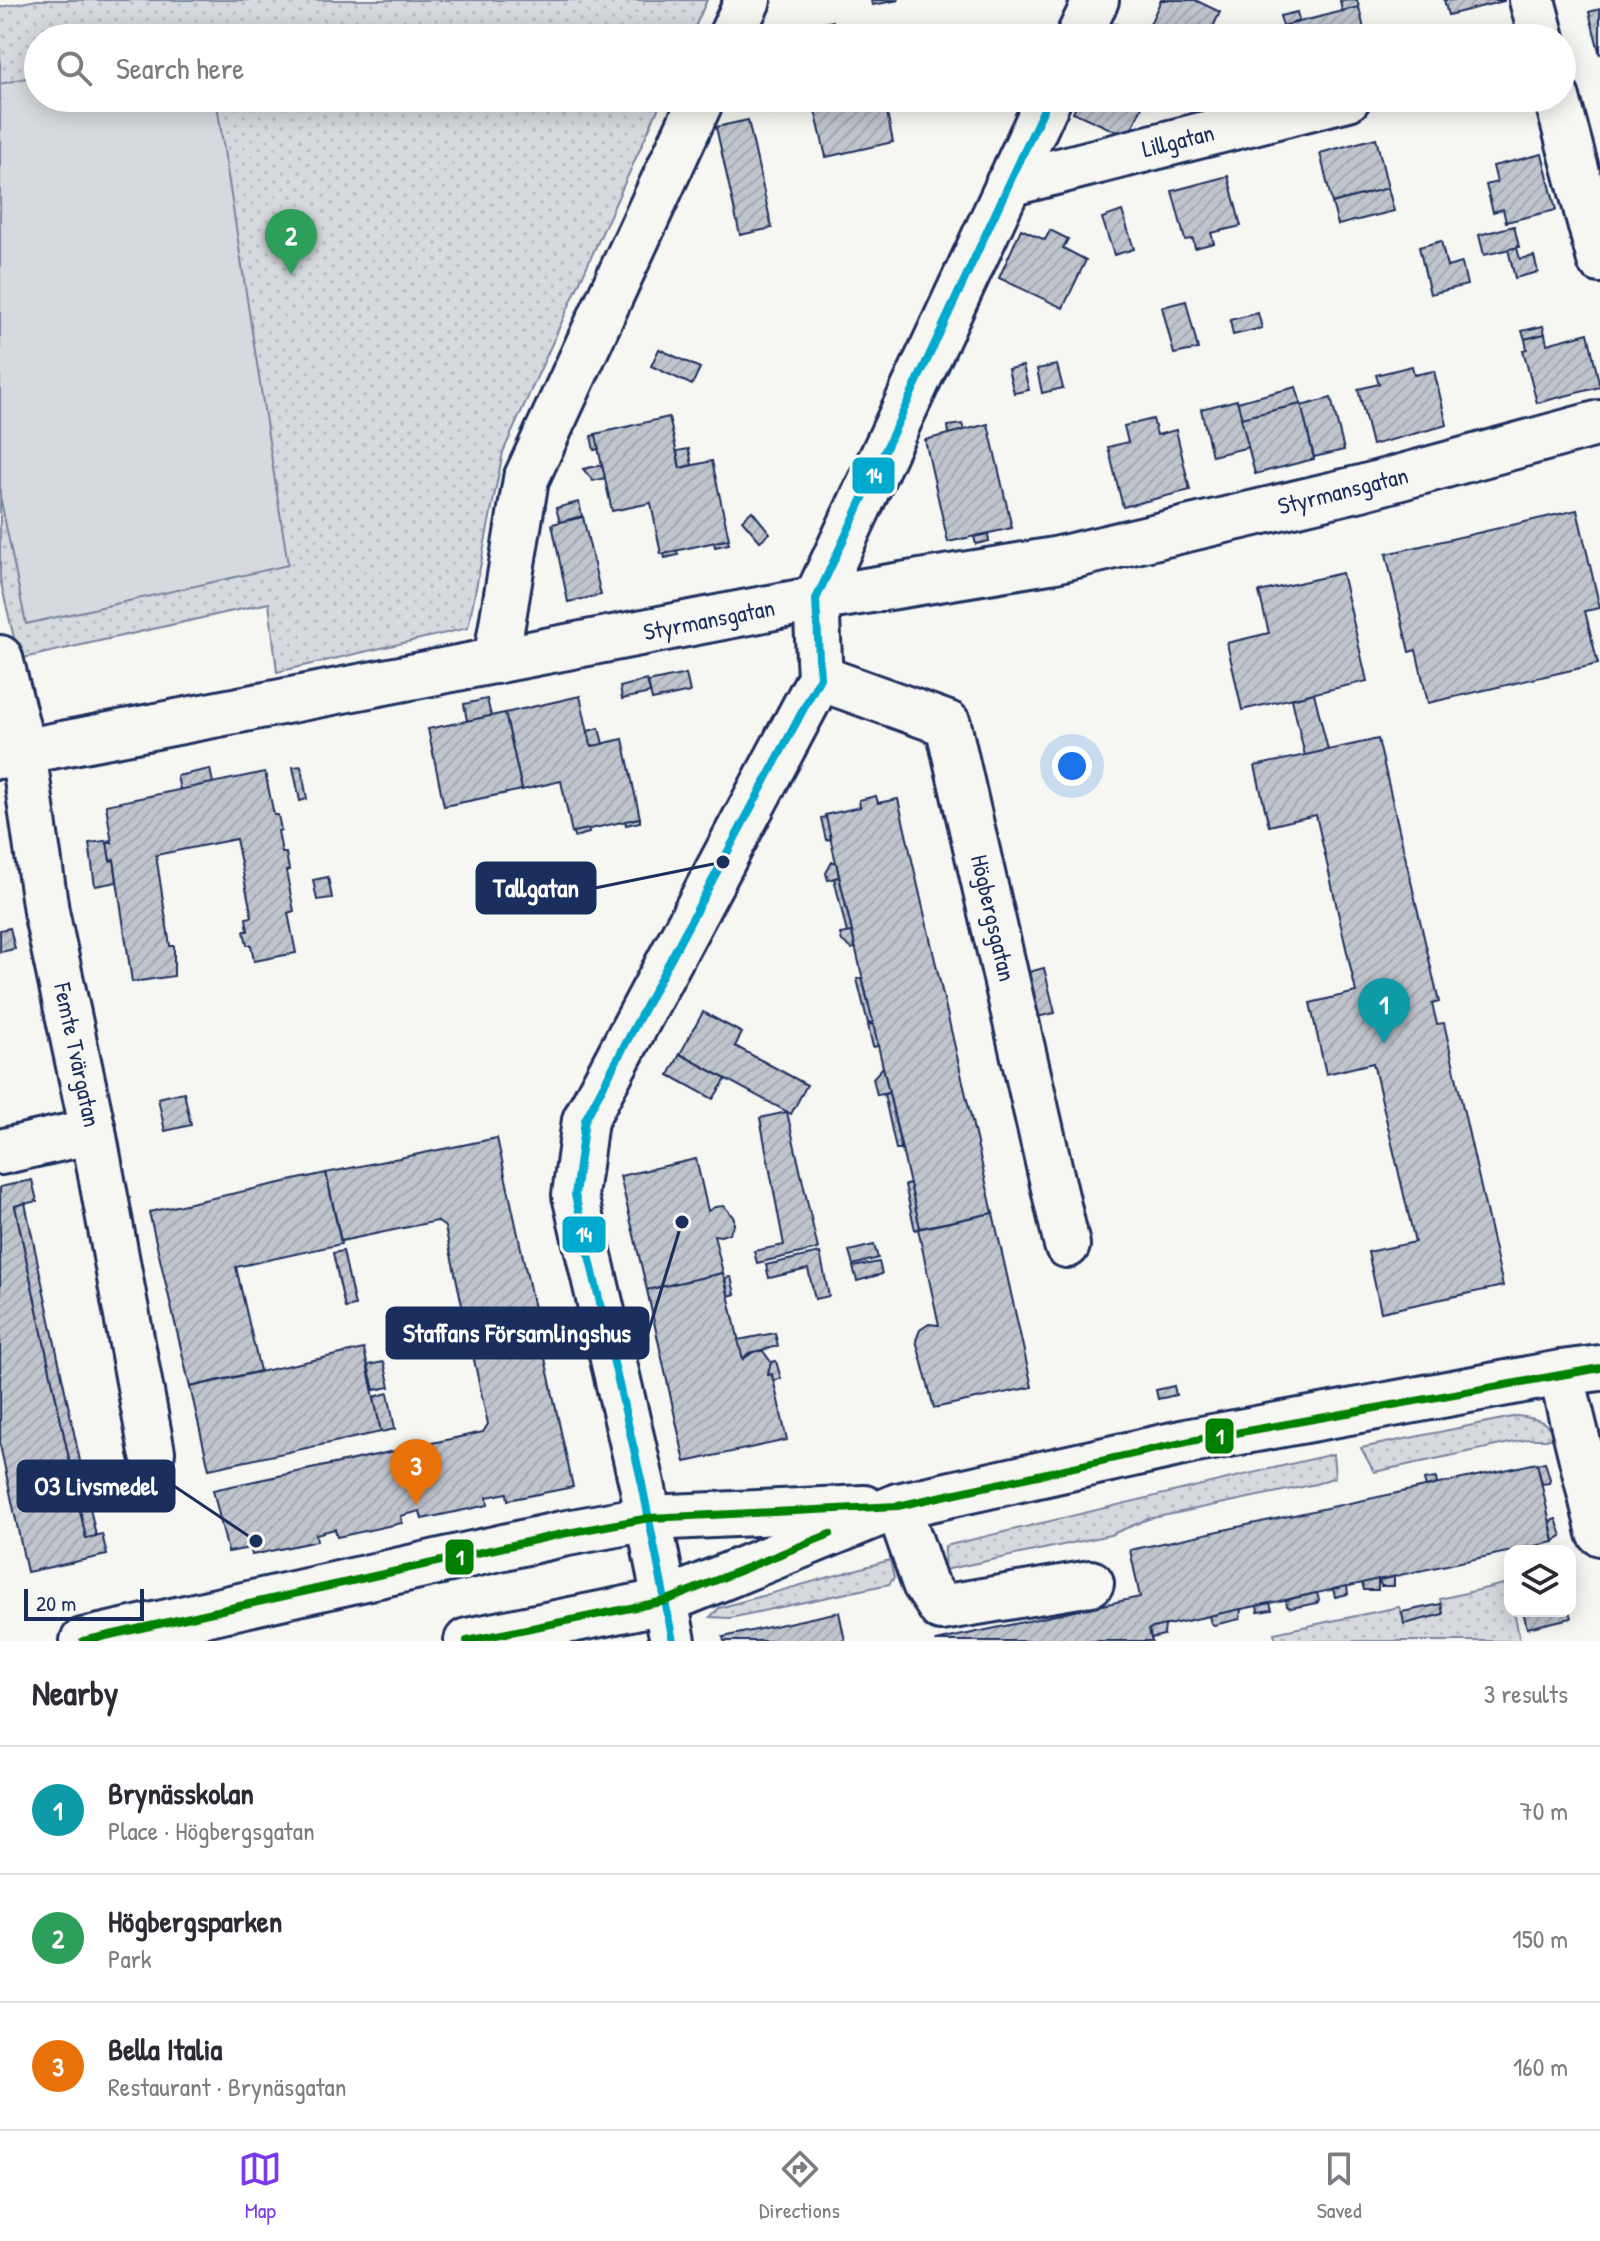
<!DOCTYPE html>
<meta charset="utf-8">
<style>
:root{--surface:#fff;--page:#f7f7f7;--text:#2b2b33;--muted:#7c7c81;--line:#e1e1e2;--accent:#7c3aed}
body{margin:0;font-family:"Patrick Hand",sans-serif;background:var(--page);color:var(--text)}
.controls{position:absolute;right:24px;bottom:24px;display:grid;overflow:hidden;border-radius:16px;box-shadow:0 4px 20px #0003}
.controls button{width:72px;height:72px;display:grid;place-items:center;padding:0;border:0;border-bottom:2px solid var(--line);background:var(--surface);color:var(--text);font:40px sans-serif}
.scale{position:absolute;left:24px;bottom:20px;width:120px;box-sizing:border-box;padding-left:8px;border:4px solid #1b2f5e;border-top:0;font-size:22px;line-height:28px;white-space:nowrap;color:#1b2f5e;-webkit-text-stroke:6px #f6f6f2;paint-order:stroke}
.you{position:absolute;left:1072px;top:766px;width:28px;height:28px;margin:-20px;border:6px solid #fff;border-radius:50%;background:#1a73e8;box-shadow:0 0 0 12px #1a73e833}
.badge{display:grid;place-items:center;width:52px;height:52px;border-radius:50%;background:var(--accent);color:#fff;font-size:26px;font-weight:700}
.pin{position:absolute;translate:-50% -66px;filter:drop-shadow(0 2px 4px #0008)}
.pin::after{content:'';position:absolute;top:42px;width:28px;height:24px;background:inherit;clip-path:polygon(0 0,100% 0,50% 100%)}
.list{margin:0;padding:0;list-style:none}
h2{display:flex;justify-content:space-between;align-items:center;height:104px;margin:0;padding:0 32px;font-size:34px}
h2 small{font-size:26px;font-weight:400;color:var(--muted)}
.list li{display:grid;grid-template-columns:52px 1fr auto;gap:24px;align-items:center;box-sizing:border-box;height:128px;padding:0 32px;border-top:2px solid var(--line)}
.list b{display:block;font-size:30px;white-space:nowrap}
.list p{margin:0;font-size:26px;white-space:nowrap;color:var(--muted)}
.list em{font-size:26px;font-style:normal;color:var(--muted)}
.icon{flex:none;width:44px;height:44px;fill:none;stroke:currentColor;stroke-width:2;stroke-linecap:round;stroke-linejoin:round}
.map{position:relative;flex:none;width:1600px;height:1641px;overflow:hidden}
.search{position:absolute;background:var(--surface);box-shadow:0 4px 20px #0003;left:24px;right:24px;top:24px;height:88px;display:flex;align-items:center;gap:20px;box-sizing:border-box;padding:0 28px;border-radius:44px;color:var(--muted);font-size:30px}
.sheet{height:488px;background:var(--surface)}
nav{display:flex;justify-content:space-around;align-items:center;box-sizing:border-box;height:112px;border-top:2px solid var(--line);background:var(--surface);font-size:22px;color:var(--muted)}
nav a{display:grid;justify-items:center;gap:4px}
nav .on{color:var(--accent)}
.map>svg:first-child{display:block}
.grass{fill:url(#grass-dots);stroke:#78849e;stroke-width:2}
.pitch{fill:#d6d9dd;stroke:#78849e;stroke-width:2}
.building{fill:url(#building-hatch);stroke:#1b2f5e;stroke-width:2}
.lines{fill:none;stroke-linecap:round;stroke-linejoin:round}
.minor-casing{stroke:#1b2f5e;stroke-width:50}
.minor{stroke:#f6f6f2;stroke-width:44}
.bus-1-casing{stroke:#f6f6f2;stroke-width:14}
.bus-2-casing{stroke:#f6f6f2;stroke-width:14}
.bus-1{stroke:#00a9ce;stroke-width:8}
.bus-2{stroke:#008000;stroke-width:8}
.labels{text-anchor:middle;stroke-width:6;stroke-linejoin:round;paint-order:stroke}
.street-label{font-size:24px;fill:#1b2f5e;stroke:#f6f6f2}
.leader{fill:none;stroke:#1b2f5e;stroke-width:3}
.callout-dot{fill:#1b2f5e;stroke:#f6f6f2;stroke-width:3}
.callout{fill:#1b2f5e;stroke:#1b2f5e;stroke-width:3}
.callout-label{font-size:26px;text-anchor:middle;font-weight:bold;fill:#fff}
.line-badge{stroke:#f6f6f2;stroke-width:3}
.badge-label{font-size:22px;text-anchor:middle;font-weight:bold;fill:#fff}
</style>
<div class="map">
<svg width="1600" height="1641" viewBox="0 0 1600 1641">
<defs>
<pattern id="grass-dots" width="8" height="8" patternUnits="userSpaceOnUse" patternTransform="scale(2)"><rect width="8" height="8" fill="#d6d9dd"/><path d="M2 2h.1M6 6h.1" fill="none" stroke="#b7bbc0" stroke-width="1.8" stroke-linecap="round"/></pattern>
<pattern id="building-hatch" width="6" height="6" patternUnits="userSpaceOnUse" patternTransform="scale(2)"><rect width="6" height="6" fill="#c0c4cd"/><path d="M-1 1l2-2M0 6l6-6M5 7l2-2" fill="none" stroke="#a4a9b2"/></pattern>
</defs>
<rect width="100%" height="100%" fill="#f6f6f2"/>
<filter id="ink" filterUnits="userSpaceOnUse"><feTurbulence type="fractalNoise" baseFrequency=".0125" numOctaves="2"/><feDisplacementMap in="SourceGraphic" scale="16" xChannelSelector="R" yChannelSelector="G"/><feConvolveMatrix kernelMatrix="1 2 1 2 8 2 1 2 1" color-interpolation-filters="sRGB"/></filter>
<g filter="url(#ink)">
<g class="grass">
<polygon points="37,0 707,0 690,38 38,38 38,98 663,98 503,452 468,628 277,672 269,603 19,659 0,579 0,7"/>
<path d="M1517,1416C1534,1418 1550,1420 1555,1439H1529L1374,1472L1361,1448Z"/>
<polygon points="1333,1454 1335,1477 1316,1484 1148,1519 1110,1535 944,1570 945,1546"/>
<polygon points="890,1560 894,1578 889,1584 730,1618 710,1617 719,1608"/>
<polygon points="1508,1583 1510,1611 1514,1611 1520,1641 1276,1641 1274,1633 1399,1607 1405,1623 1443,1614 1440,1599"/>
</g>
<polygon class="pitch" points="38,75 38,98 216,98 288,565 26,624 0,496 0,84"/>
<g class="building">
<polygon points="871,0 899,0 872,5"/>
<polygon points="1161,0 1195,0 1220,12 1208,38 1144,37"/>
<polygon points="1357,0 1359,7 1342,11 1340,1"/>
<polygon points="1444,0 1504,0 1504,1 1448,15"/>
<polygon points="1359,7 1366,38 1286,38 1283,26"/>
<polygon points="1600,9 1600,55 1589,12"/>
<polygon points="1297,12 1299,21 1283,26 1280,16"/>
<polygon points="833,21 837,38 759,37"/>
<polygon points="1115,24 1144,37 1145,38 1108,38"/>
<polygon points="768,98 772,98 776,113 771,114"/>
<polygon points="772,98 884,98 893,142 826,157 814,106 776,114"/>
<polygon points="927,98 946,98 942,105"/>
<polygon points="1080,98 1146,98 1128,137 1073,112"/>
<polygon points="1162,98 1177,98 1173,107 1161,101"/>
<polygon points="748,120 772,228 740,235 716,127"/>
<polygon points="1376,138 1388,188 1332,203 1320,153"/>
<polygon points="1542,154 1556,210 1506,222 1503,209 1493,212 1486,185 1497,182 1493,166"/>
<polygon points="1228,176 1241,226 1211,233 1214,243 1195,248 1193,239 1185,240 1172,191"/>
<polygon points="1388,188 1394,211 1338,225 1332,203"/>
<polygon points="1122,211 1134,249 1114,255 1102,218"/>
<polygon points="1514,226 1519,247 1484,255 1479,235"/>
<polygon points="1021,229 1045,240 1050,230 1068,239 1063,248 1086,260 1063,308 999,278"/>
<polygon points="1441,241 1447,267 1462,263 1467,285 1430,294 1419,247"/>
<polygon points="1517,248 1520,259 1534,256 1538,272 1515,278 1508,249"/>
<polygon points="1186,301 1198,349 1174,354 1162,307"/>
<polygon points="1258,313 1262,328 1233,335 1230,320"/>
<polygon points="1543,326 1545,334 1525,339 1522,331"/>
<polygon points="1588,333 1600,387 1537,403 1523,350 1527,349 1525,339 1545,334 1547,344"/>
<polygon points="659,349 700,368 692,385 651,366"/>
<polygon points="1057,365 1063,388 1042,393 1037,369"/>
<polygon points="1023,366 1029,390 1014,393 1008,369"/>
<polygon points="1412,366 1414,375 1434,371 1447,425 1372,445 1358,389 1379,384 1376,375"/>
<polygon points="1296,387 1301,404 1241,418 1237,402"/>
<polygon points="1331,398 1344,450 1314,457 1301,406"/>
<polygon points="1237,400 1249,447 1212,456 1201,409"/>
<polygon points="1301,404 1314,459 1255,474 1241,418"/>
<polygon points="669,417 680,468 712,461 729,539 661,554 651,503 612,511 595,434"/>
<polygon points="1153,419 1157,435 1176,430 1190,490 1123,507 1108,447 1128,442 1124,426"/>
<polygon points="962,424 964,430 949,434 948,426"/>
<polygon points="988,424 1012,528 948,542 925,440"/>
<polygon points="596,435 599,449 594,450 591,436"/>
<polygon points="689,449 692,465 680,468 677,451"/>
<polygon points="602,465 605,478 593,481 583,469"/>
<polygon points="579,502 582,516 560,522 556,508"/>
<polygon points="1577,510 1600,608 1585,611 1598,664 1428,703 1416,650 1409,652 1386,554"/>
<polygon points="752,511 770,533 760,541 742,520"/>
<polygon points="583,517 601,595 568,602 552,524"/>
<polygon points="988,534 989,541 976,544 974,537"/>
<polygon points="728,540 729,544 715,547 714,542"/>
<polygon points="677,551 678,555 665,558 664,554"/>
<polygon points="1342,573 1367,681 1242,710 1227,643 1269,633 1259,592"/>
<polygon points="686,674 690,692 652,700 648,682"/>
<polygon points="647,680 650,693 622,699 620,687"/>
<polygon points="1314,693 1328,750 1305,756 1292,699"/>
<polygon points="580,696 591,746 623,739 640,818 572,833 561,781 522,790 505,713"/>
<polygon points="487,699 491,716 467,721 464,704"/>
<polygon points="505,713 522,790 444,806 428,729"/>
<polygon points="599,728 603,744 591,746 588,731"/>
<polygon points="1378,739 1439,1002 1432,1004 1437,1024 1444,1023 1503,1286 1381,1312 1368,1252 1415,1242 1373,1063 1326,1074 1310,1003 1356,992 1316,815 1269,826 1255,766"/>
<polygon points="301,766 307,799 300,801 293,767"/>
<polygon points="210,769 213,783 180,790 177,776"/>
<polygon points="265,772 274,815 278,815 281,830 278,831 282,853 286,853 289,870 286,871 294,911 288,913 296,953 254,961 251,945 247,945 244,931 248,931 246,918 252,917 236,839 156,855 170,946 174,946 174,976 132,982 114,860 110,861 107,843 112,843 106,805"/>
<polygon points="876,796 878,803 898,799 993,1213 920,1228 825,815 860,807 859,800"/>
<polygon points="826,817 831,839 826,840 821,818"/>
<polygon points="640,818 640,822 626,825 625,821"/>
<polygon points="588,829 589,833 574,837 573,832"/>
<polygon points="111,840 112,843 107,843 110,861 114,860 117,882 95,886 89,843"/>
<polygon points="832,862 836,862 839,877 828,880 826,873"/>
<polygon points="328,877 332,898 317,900 313,880"/>
<polygon points="839,877 852,932 847,933 834,878"/>
<polygon points="10,928 15,949 0,952 0,930"/>
<polygon points="852,932 855,948 852,949 842,941 840,934"/>
<polygon points="1044,968 1055,1013 1027,1019 1017,975"/>
<polygon points="862,978 873,1023 868,1023 857,979"/>
<polygon points="703,1012 742,1033 735,1046 807,1085 791,1114 680,1054"/>
<polygon points="873,1024 878,1046 873,1047 868,1025"/>
<polygon points="680,1054 726,1079 713,1099 669,1075"/>
<polygon points="883,1067 889,1093 877,1095 873,1078"/>
<polygon points="184,1092 191,1125 165,1131 158,1098"/>
<polygon points="889,1093 901,1149 896,1149 884,1094"/>
<polygon points="787,1112 818,1249 757,1263 754,1251 784,1245 760,1118"/>
<polygon points="497,1138 573,1487 508,1500 507,1493 487,1497 488,1505 422,1519 420,1511 401,1516 402,1523 337,1537 335,1529 316,1534 317,1541 252,1555 250,1548 228,1552 213,1490 483,1432 488,1424 445,1227 437,1221 341,1241 326,1173"/>
<polygon points="696,1159 708,1211 715,1207 724,1206 734,1218 734,1225 729,1233 721,1236 714,1235 723,1273 647,1290 620,1176"/>
<polygon points="326,1173 341,1244 236,1267 260,1371 190,1387 149,1212"/>
<polygon points="32,1180 37,1201 15,1206 86,1538 102,1534 107,1555 27,1572 0,1445 0,1187"/>
<polygon points="910,1184 920,1228 915,1230 905,1185"/>
<polygon points="25,1203 96,1536 86,1538 15,1206"/>
<polygon points="993,1213 1032,1387 934,1408 916,1340 920,1330 929,1324 939,1325 918,1229"/>
<polygon points="874,1245 878,1258 853,1265 849,1251"/>
<polygon points="343,1251 355,1306 345,1308 333,1253"/>
<polygon points="820,1253 829,1296 815,1299 808,1269 769,1278 766,1265"/>
<polygon points="879,1262 882,1274 857,1281 853,1267"/>
<polygon points="723,1273 743,1359 755,1351 763,1351 771,1362 768,1375 772,1374 787,1440 685,1462 647,1290"/>
<polygon points="731,1277 735,1294 729,1296 725,1278"/>
<polygon points="775,1333 778,1346 749,1353 743,1359 738,1340"/>
<polygon points="364,1349 381,1432 209,1469 190,1387"/>
<polygon points="776,1361 781,1379 773,1380 772,1374 768,1375 771,1362"/>
<polygon points="384,1362 390,1387 374,1390 368,1365"/>
<polygon points="1174,1386 1176,1395 1158,1399 1156,1390"/>
<polygon points="388,1393 395,1429 381,1432 374,1397"/>
<polygon points="1545,1462 1550,1479 1549,1483 1542,1484 1537,1464"/>
<polygon points="1537,1463 1554,1542 1149,1629 1152,1641 935,1641 1140,1597 1130,1550"/>
<polygon points="1436,1478 1437,1484 1426,1487 1424,1480"/>
<polygon points="1556,1519 1562,1536 1554,1541 1550,1521"/>
<polygon points="1394,1577 1394,1586 1381,1586 1379,1580"/>
<polygon points="1378,1579 1378,1590 1364,1590 1362,1583"/>
<polygon points="1347,1586 1348,1594 1335,1597 1333,1589"/>
<polygon points="1317,1593 1319,1600 1317,1603 1291,1608 1287,1606 1286,1600"/>
<polygon points="1270,1603 1272,1610 1258,1612 1257,1606"/>
<polygon points="1441,1604 1443,1614 1404,1624 1402,1612"/>
<polygon points="1241,1609 1240,1619 1214,1625 1211,1623 1209,1616"/>
<polygon points="1523,1611 1569,1611 1571,1618 1527,1628"/>
<polygon points="839,1612 845,1641 724,1641 723,1637"/>
<polygon points="1165,1625 1164,1635 1151,1638 1149,1629"/>
</g>
<g class="lines">
<defs>
<g id="minor">
<polyline points="1532,0 1542,38"/>
<polyline points="730,38 748,0"/>
<polyline points="1078,38 1096,0"/>
<polyline points="1557,98 1600,260"/>
<polyline points="1008,184 1348,98"/>
<polyline points="0,658 23,751 46,911 93,1131 152,1452"/>
<polyline points="496,661 526,479 702,98"/>
<polyline points="820,678 948,724 1067,1245"/>
<polyline points="0,756 816,599 1055,560 1361,488 1600,423"/>
<polyline points="0,1152 93,1131"/>
<polyline points="1561,1373 1600,1533"/>
<polyline points="898,1506 925,1584 941,1608 1091,1583"/>
<polyline points="83,1641 562,1534 649,1518 864,1508"/>
<polyline points="467,1641 665,1601 898,1506 1191,1441 1561,1373 1600,1368"/>
<polyline points="673,1641 642,1484 575,1195 585,1120 820,678 816,599 1049,98"/>
</g>
</defs>
<use href="#minor" class="minor-casing"/>
<use href="#minor" class="minor"/>
<defs>
<polyline id="bus-1" points="673,1641 642,1484 575,1195 585,1120 820,678 816,599 1049,98"/>
<g id="bus-2">
<polyline points="83,1641 562,1534 649,1518 898,1506 1191,1441 1600,1368"/>
<polyline points="467,1641 665,1601 830,1534"/>
</g>
</defs>
<use href="#bus-1" class="bus-1-casing"/>
<use href="#bus-2" class="bus-2-casing"/>
<use href="#bus-1" class="bus-1"/>
<use href="#bus-2" class="bus-2"/>
</g>
</g>
<g class="labels">
<g class="street-label">
<text transform="translate(1178 141) rotate(-14)" y="8">Lillgatan</text>
<text transform="translate(1343 491) rotate(-14)" y="8">Styrmansgatan</text>
<text transform="translate(709 620) rotate(-11)" y="8">Styrmansgatan</text>
<text transform="translate(993 918) rotate(77)" y="8">Högbergsgatan</text>
<text transform="translate(77 1055) rotate(78)" y="8">Femte Tvärgatan</text>
</g>
</g>
<path class="leader" d="M723 862L595 888M682 1222L648 1333M256 1541L174 1486"/>
<g class="callout-dot">
<circle cx="723" cy="862" r="8"/>
<circle cx="682" cy="1222" r="8"/>
<circle cx="256" cy="1541" r="8"/>
</g>
<g class="callout">
<rect x="477" y="863" width="118" height="50" rx="8"/>
<rect x="387" y="1308" width="261" height="50" rx="8"/>
<rect x="18" y="1461" width="156" height="50" rx="8"/>
</g>
<g class="callout-label">
<text x="536" y="897">Tallgatan</text>
<text x="517" y="1342">Staffans Församlingshus</text>
<text x="96" y="1495">O3 Livsmedel</text>
</g>
<g class="line-badge">
<rect x="851" y="456" width="45" height="39" rx="8" fill="#00a9ce"/>
<rect x="561" y="1215" width="46" height="39" rx="8" fill="#00a9ce"/>
<rect x="1204" y="1417" width="31" height="38" rx="8" fill="#008000"/>
<rect x="444" y="1538" width="31" height="38" rx="8" fill="#008000"/>
</g>
<g class="badge-label">
<text x="874" y="483">14</text>
<text x="584" y="1242">14</text>
<text x="1220" y="1444">1</text>
<text x="460" y="1565">1</text>
</g>
</svg>
<div class="controls">
<button><svg class="icon" aria-label="layers" viewBox="0 0 24 24"><path d="M12 4l9 5-9 5-9-5zM3 14l9 5 9-5"/></svg></button>
</div>
<div class="scale">20 m</div>
<div class="you"></div>
<div class="pin badge" style="left:1384px;top:1044px;background:#0f9aa8">1</div>
<div class="pin badge" style="left:291px;top:275px;background:#2e9e5b">2</div>
<div class="pin badge" style="left:416px;top:1505px;background:#e8710a">3</div>
<div class="search"><svg class="icon" aria-label="search" viewBox="0 0 24 24"><circle cx="10" cy="10" r="6"/><path d="M15 15l6 6"/></svg>Search here</div>
</div>
<section class="sheet">
<h2>Nearby<small>3 results</small></h2>
<ul class="list">
<li><span class="badge" style="background:#0f9aa8">1</span><div><b>Brynässkolan</b><p>Place · Högbergsgatan</p></div><em>70 m</em></li>
<li><span class="badge" style="background:#2e9e5b">2</span><div><b>Högbergsparken</b><p>Park</p></div><em>150 m</em></li>
<li><span class="badge" style="background:#e8710a">3</span><div><b>Bella Italia</b><p>Restaurant · Brynäsgatan</p></div><em>160 m</em></li>
</ul>
</section>
<nav>
<a class="on"><svg class="icon" aria-label="map" viewBox="0 0 24 24"><path d="M3 6l6-2 6 2 6-2v14l-6 2-6-2-6 2zM9 4v14M15 6v14"/></svg>Map</a>
<a><svg class="icon" aria-label="directions" viewBox="0 0 24 24"><path d="M12 3l9 9-9 9-9-9zM9 14v-3h6M13 9l2 2-2 2"/></svg>Directions</a>
<a><svg class="icon" aria-label="saved" viewBox="0 0 24 24"><path d="M7 4h10v16l-5-4-5 4z"/></svg>Saved</a>
</nav>
